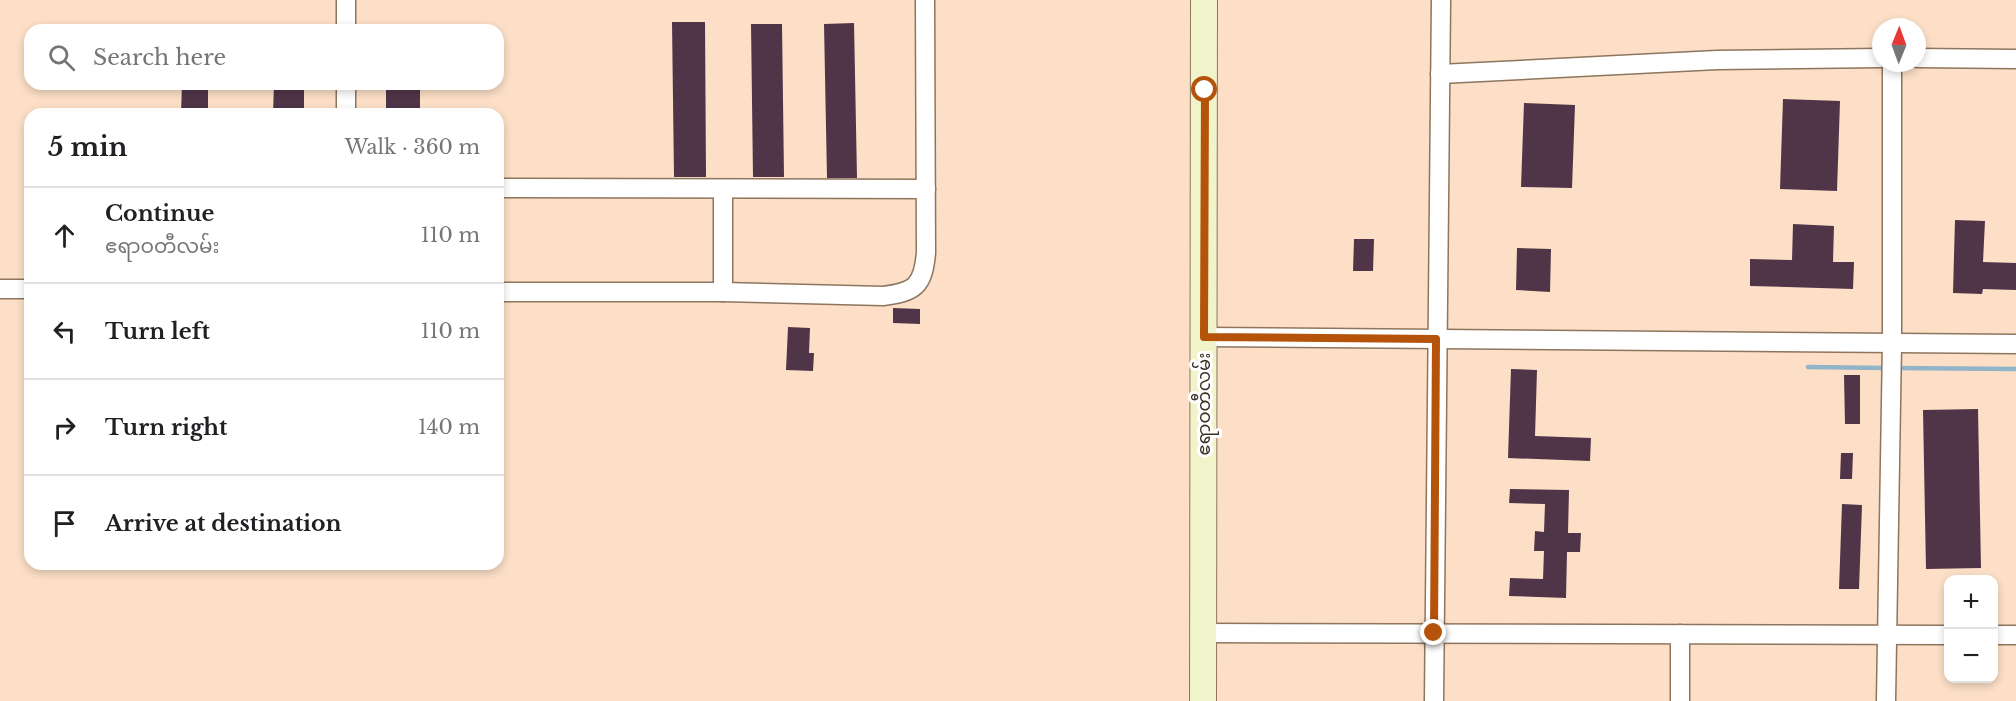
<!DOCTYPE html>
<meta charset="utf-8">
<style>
:root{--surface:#fff;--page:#f6f6f6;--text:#202124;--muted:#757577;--line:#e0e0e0}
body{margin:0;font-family:"Libre Baskerville","Noto Sans Myanmar",serif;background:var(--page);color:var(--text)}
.controls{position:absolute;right:18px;bottom:18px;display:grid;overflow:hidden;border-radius:12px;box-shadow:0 3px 9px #0003}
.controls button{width:54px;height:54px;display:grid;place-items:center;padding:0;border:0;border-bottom:2px solid var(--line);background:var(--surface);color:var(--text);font:30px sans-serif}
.compass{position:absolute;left:1872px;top:18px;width:54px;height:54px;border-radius:50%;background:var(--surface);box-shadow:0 3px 9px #0003;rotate:1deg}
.stop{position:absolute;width:18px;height:18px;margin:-14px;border:4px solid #b45309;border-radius:50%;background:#fff}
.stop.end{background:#b45309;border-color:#fff;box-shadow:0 2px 6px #0008}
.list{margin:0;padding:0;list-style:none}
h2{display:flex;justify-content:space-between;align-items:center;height:78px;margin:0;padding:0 24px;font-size:26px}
h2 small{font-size:20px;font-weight:400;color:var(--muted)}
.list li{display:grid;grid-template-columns:39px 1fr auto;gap:18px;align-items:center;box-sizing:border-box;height:96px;padding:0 24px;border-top:2px solid var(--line)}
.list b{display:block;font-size:22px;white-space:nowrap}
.list p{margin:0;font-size:20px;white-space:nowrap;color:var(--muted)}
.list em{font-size:20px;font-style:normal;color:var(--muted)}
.icon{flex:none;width:33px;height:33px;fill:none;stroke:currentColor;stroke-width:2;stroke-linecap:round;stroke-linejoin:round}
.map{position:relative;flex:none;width:2016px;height:701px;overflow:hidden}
.search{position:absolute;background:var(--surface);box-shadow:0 3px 9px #0003;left:24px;top:24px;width:480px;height:66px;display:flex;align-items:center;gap:15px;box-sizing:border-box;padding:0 21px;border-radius:18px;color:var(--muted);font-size:22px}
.panel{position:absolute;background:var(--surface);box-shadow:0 3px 9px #0003;left:24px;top:108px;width:480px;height:462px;border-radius:18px}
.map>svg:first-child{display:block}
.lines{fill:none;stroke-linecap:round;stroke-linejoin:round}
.stream{stroke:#91b4c8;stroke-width:4.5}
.building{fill:#503548}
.street-casing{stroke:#8e755e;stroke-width:21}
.secondary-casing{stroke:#8e755e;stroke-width:28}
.street{stroke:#fff;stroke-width:18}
.secondary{stroke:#f1f4ca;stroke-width:26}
.route{stroke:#b45309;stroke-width:8}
.labels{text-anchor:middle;stroke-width:6;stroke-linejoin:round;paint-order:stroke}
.street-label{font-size:18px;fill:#3c3127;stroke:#fff}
</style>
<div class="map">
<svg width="2016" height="701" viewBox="0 0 2016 701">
<rect width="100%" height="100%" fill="#fcdfc6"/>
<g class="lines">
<g class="stream">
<polyline points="1808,367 1887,368"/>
<polyline points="1895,368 2016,369"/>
</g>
</g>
<g class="building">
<polygon points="672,22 705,22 706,177 674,177"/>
<polygon points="854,23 857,178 827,178 824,24"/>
<polygon points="751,24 782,24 784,177 753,177"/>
<polygon points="182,84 208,84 208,114 181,114"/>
<polygon points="274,84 304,84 304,114 273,114"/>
<rect x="386" y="84" width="34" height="30"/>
<polygon points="1783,99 1840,101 1837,191 1780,189"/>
<polygon points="1524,103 1575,105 1572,188 1521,187"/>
<polygon points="1955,220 1985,221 1983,262 2016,263 2016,290 1983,289 1982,294 1953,293"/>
<polygon points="1793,224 1834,226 1833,262 1854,262 1853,289 1750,286 1750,259 1792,260"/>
<polygon points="1354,239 1374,239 1373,271 1353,271"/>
<polygon points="1517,248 1551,249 1550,292 1516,290"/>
<polygon points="893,308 920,309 920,324 893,323"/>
<polygon points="788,327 810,328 809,353 814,353 813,371 786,370"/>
<polygon points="1511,369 1537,370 1535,436 1591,438 1590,461 1508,458"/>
<polygon points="1844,375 1860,375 1860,424 1845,424"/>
<polygon points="1978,409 1981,568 1926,569 1923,410"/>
<polygon points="1841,453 1853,453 1852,479 1840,479"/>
<polygon points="1510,489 1569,490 1568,533 1581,533 1580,552 1567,552 1566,598 1509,596 1510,578 1543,579 1544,551 1534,551 1535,531 1544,532 1545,504 1509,503"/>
<polygon points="1842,504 1862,505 1859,589 1839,589"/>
</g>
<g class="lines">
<defs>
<g id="street">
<polyline points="346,30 346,0"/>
<polyline points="1917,58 2016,59"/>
<polyline points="1440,74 1717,60 1881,58"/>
<polyline points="346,114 346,84"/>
<polyline points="498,188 926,189"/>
<polyline points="723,189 723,292"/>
<polyline points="0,289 30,289"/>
<path d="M498,292H723L883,296C915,292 923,286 926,253L925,0"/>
<polyline points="1205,337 2016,344"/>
<polyline points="1202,633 1948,635"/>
<polyline points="1994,635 2016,635"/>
<polyline points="1434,701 1441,0"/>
<polyline points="1680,701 1680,634"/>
<polyline points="1886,701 1892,343 1892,63"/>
</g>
<polyline id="secondary" points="1203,701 1204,0"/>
</defs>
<use href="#street" class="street-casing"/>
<use href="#secondary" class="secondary-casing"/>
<use href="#street" class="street"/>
<use href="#secondary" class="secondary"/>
</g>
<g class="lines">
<polyline class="route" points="1205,90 1204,337 1436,339 1434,633"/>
</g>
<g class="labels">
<g class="street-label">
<text transform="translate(1204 404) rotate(-90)" y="6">ဧရာဝတီလမ်း</text>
</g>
</g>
</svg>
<div class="controls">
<button>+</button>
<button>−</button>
</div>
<svg class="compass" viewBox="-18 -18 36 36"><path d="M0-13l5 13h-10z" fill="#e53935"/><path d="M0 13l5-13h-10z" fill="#757577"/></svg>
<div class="stop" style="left:1205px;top:90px"></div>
<div class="stop end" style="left:1434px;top:633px"></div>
<div class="search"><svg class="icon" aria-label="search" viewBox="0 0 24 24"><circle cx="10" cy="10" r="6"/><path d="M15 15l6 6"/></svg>Search here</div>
<section class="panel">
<h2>5 min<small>Walk · 360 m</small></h2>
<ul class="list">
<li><svg class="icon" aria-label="ahead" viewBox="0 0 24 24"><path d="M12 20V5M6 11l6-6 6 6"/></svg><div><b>Continue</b><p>ဧရာဝတီလမ်း</p></div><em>110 m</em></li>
<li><svg class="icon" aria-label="left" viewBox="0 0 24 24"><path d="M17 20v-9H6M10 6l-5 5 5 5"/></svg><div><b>Turn left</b></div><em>110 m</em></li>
<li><svg class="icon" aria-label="right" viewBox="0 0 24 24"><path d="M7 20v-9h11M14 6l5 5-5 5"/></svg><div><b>Turn right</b></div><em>140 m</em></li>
<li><svg class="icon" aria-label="arrive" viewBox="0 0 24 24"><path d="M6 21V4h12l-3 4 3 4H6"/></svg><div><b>Arrive at destination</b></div></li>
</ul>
</section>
</div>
